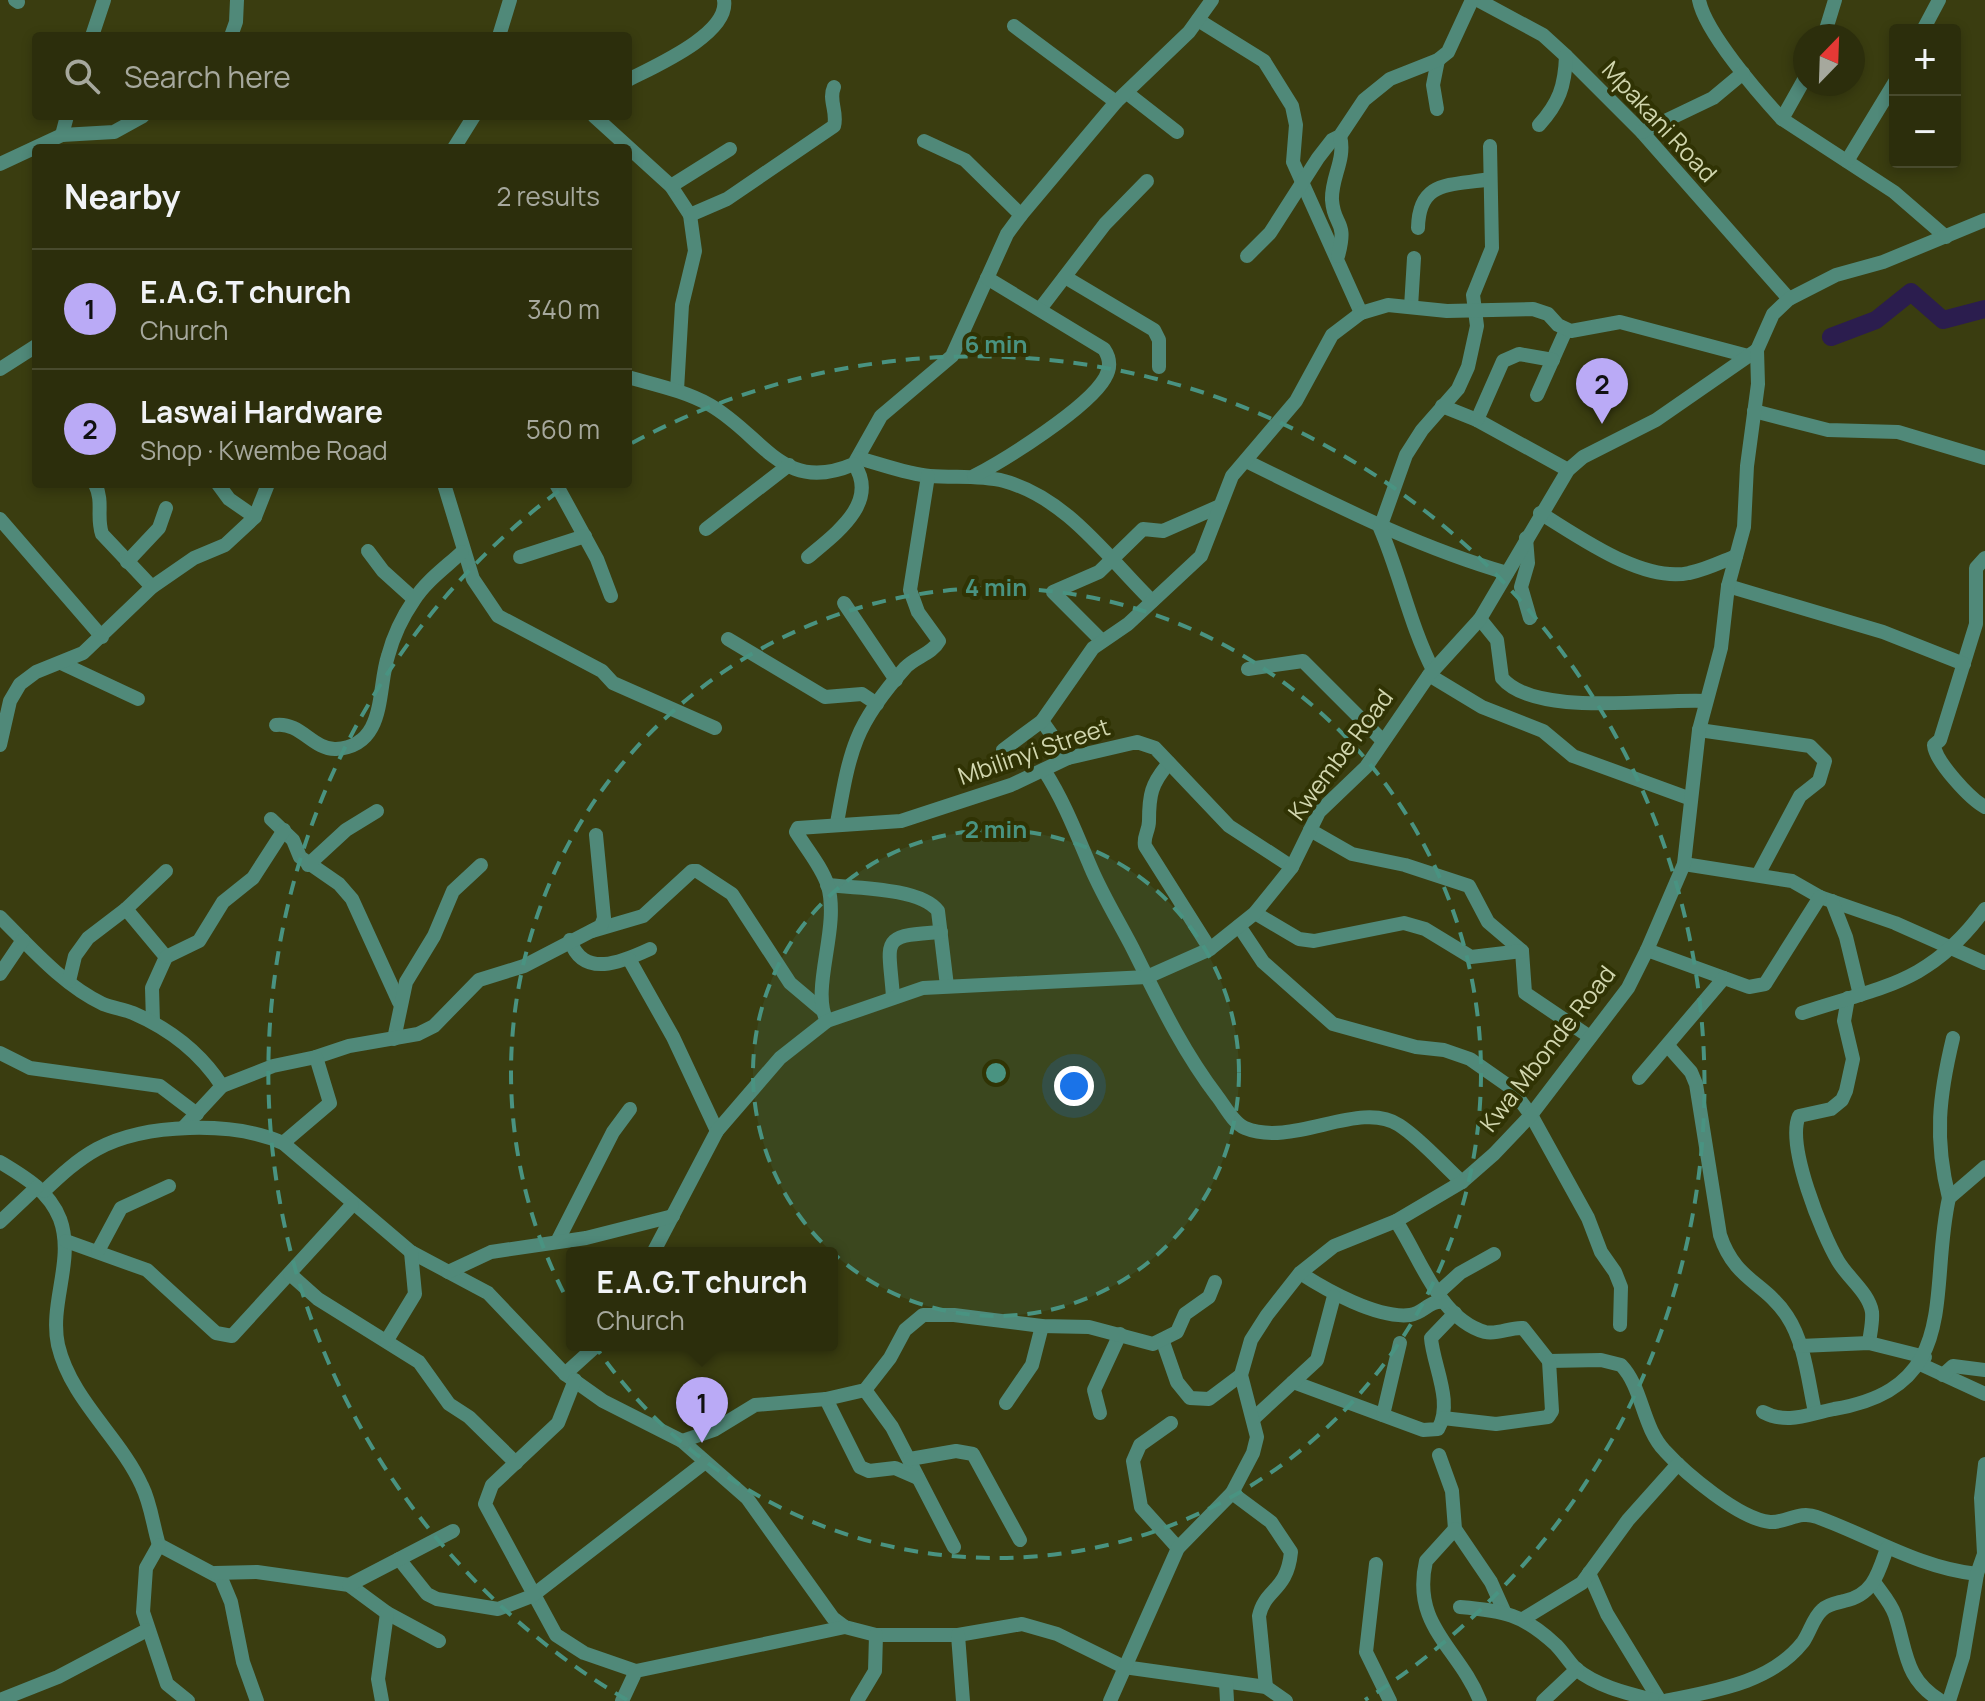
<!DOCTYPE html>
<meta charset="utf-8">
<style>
:root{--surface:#2c2e0c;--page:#383a1a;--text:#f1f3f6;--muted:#a6a89d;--line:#484a2d;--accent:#baaaf6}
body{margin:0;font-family:Manrope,sans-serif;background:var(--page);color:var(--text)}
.controls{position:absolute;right:24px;top:24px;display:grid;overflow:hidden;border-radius:8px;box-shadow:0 4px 12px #0003}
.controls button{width:72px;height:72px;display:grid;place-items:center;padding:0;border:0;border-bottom:2px solid var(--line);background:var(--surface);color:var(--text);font:40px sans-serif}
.compass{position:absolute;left:1793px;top:24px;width:72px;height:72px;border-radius:50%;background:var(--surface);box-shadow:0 4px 12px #0003;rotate:23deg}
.you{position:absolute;left:1074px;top:1086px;width:28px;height:28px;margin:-20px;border:6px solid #fff;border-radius:50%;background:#1a73e8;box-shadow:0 0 0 12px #1a73e833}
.badge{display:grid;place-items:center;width:52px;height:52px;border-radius:50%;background:var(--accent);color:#111;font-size:26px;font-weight:700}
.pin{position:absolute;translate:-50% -66px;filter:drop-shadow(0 2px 4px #0008)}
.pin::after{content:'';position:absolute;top:42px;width:28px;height:24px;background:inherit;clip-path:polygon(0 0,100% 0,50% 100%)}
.popup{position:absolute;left:566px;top:1247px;width:272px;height:104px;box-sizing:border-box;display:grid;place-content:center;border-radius:8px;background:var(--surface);filter:drop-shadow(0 2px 6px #0005);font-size:26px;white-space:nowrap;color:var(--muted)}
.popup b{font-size:30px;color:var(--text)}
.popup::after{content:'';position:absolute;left:50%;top:100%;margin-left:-16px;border:16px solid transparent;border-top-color:var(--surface)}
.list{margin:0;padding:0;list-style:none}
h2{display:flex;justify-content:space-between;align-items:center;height:104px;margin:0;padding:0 32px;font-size:34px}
h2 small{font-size:26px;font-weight:400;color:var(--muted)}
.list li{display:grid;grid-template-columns:52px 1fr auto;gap:24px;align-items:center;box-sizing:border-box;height:120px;padding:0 32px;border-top:2px solid var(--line)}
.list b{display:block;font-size:30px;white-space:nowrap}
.list p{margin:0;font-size:26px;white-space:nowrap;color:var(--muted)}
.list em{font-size:26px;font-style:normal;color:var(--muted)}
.icon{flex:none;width:44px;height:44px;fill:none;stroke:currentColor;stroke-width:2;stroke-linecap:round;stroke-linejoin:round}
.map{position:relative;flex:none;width:1985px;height:1701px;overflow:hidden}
.search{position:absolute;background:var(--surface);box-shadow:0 4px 12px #0003;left:32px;top:32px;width:600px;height:88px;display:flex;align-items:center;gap:20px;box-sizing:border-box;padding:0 28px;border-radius:8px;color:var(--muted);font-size:30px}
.panel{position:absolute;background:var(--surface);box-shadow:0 4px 12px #0003;left:32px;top:144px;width:600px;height:344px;border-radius:8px}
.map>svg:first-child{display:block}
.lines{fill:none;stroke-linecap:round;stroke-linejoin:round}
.river{stroke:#2b1d4e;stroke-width:18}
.minor{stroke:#508979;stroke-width:14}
.ring{fill:none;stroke:#499381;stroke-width:4;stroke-dasharray:14 10}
.labels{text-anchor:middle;stroke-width:8;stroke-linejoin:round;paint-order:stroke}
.street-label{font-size:24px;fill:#d1d6ae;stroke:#303304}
.centre{fill:#499381;stroke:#303304;stroke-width:4}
.ring-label{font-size:24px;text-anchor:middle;font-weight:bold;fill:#499381;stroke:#303304;stroke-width:8;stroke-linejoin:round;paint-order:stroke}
</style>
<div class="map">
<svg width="1985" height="1701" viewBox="0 0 1985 1701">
<rect width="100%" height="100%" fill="#3a3d10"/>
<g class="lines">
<polyline class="river" points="1831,337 1876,320 1911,292 1943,320 1985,309"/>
<g class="minor">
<polyline points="15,0 18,2"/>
<polyline points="1478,0 1543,35 1566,56 1642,132 1789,299"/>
<path d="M1699,0C1705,32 1759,94 1782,119"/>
<polyline points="1198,20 1264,61 1292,106 1296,125 1293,162 1361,313"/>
<polyline points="1014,26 1116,102"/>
<polyline points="1923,30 1939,0"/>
<polyline points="92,36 104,0"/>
<polyline points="231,36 236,22 237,0"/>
<polyline points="499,36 510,0"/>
<polyline points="1824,36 1835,0"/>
<polyline points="1805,78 1782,119 1894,192 1946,237"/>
<path d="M628,80C653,67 730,34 724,0"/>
<polyline points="1127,93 1177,132"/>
<polyline points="1437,109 1433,85 1438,60"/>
<polyline points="594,116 671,186 690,215 695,251 682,305 677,390"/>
<path d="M1539,125C1559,103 1565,86 1566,56"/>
<polyline points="1642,132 1713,98 1743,73"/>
<polyline points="62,135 67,116"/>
<polyline points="924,141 965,160 1021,215"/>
<polyline points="454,148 474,116"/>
<polyline points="1847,161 1895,82"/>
<polyline points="0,164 62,135 114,132 143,116"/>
<polyline points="671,186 730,149"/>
<path d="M690,215L727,199L834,126C838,112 828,100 834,87"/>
<path d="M1418,228C1419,179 1451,186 1490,179"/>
<polyline points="1247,256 1270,233 1318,158 1332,140 1340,136 1364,100 1390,79 1438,60 1448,52 1472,0"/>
<path d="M1338,256C1348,219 1334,228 1332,200C1331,177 1346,160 1340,136"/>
<polyline points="1065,277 1154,330 1159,340 1159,367"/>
<polyline points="1411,307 1414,258"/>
<polyline points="1040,309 1105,224 1147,181"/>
<polyline points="0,369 36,346"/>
<path d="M628,377C656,385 685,391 710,405C764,436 782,495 854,464L881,416L952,356L1007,234L1021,215L1116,102L1189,32L1212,0"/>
<polyline points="1537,395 1566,330"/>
<polyline points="1442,406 1477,420 1568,470"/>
<polyline points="1754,411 1828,430 1898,432 1985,458"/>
<polyline points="1477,420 1503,361 1519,354 1553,360"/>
<path d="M858,458C881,464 907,474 930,476C955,478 979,475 1004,481C1067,498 1108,558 1152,601"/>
<path d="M1246,461C1332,503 1414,546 1507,573"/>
<path d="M974,476C1005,460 1088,408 1105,378C1111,368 1110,358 1104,349L987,278"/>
<path d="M95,484C104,502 96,516 102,534L152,587"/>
<polyline points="218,484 229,499 255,517"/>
<polyline points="444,484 473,579 498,616 602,671 613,683 715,728"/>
<polyline points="556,484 597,559 611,596"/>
<path d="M1540,513C1578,536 1642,583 1689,573C1705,570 1721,562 1736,556"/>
<polyline points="0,519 102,637"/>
<polyline points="706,529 789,465"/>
<polyline points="1526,538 1528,563 1521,587 1530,618"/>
<polyline points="368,551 383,571 414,599"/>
<polyline points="520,557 585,536"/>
<path d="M808,557C835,534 880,503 854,464"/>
<path d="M1985,558L1976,568V624L1940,740L1934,745C1935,761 1970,799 1985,807"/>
<polyline points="127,562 159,528 166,508"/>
<polyline points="1728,586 1883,632 1964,664"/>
<polyline points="844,603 896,680"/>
<path d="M1480,619L1497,640L1502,678C1535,718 1656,698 1706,701"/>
<polyline points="728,639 825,697 862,694 877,704"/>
<polyline points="1102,641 1053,592 1099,572 1143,529 1163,531 1220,506"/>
<polyline points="61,663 138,699"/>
<polyline points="1248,669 1303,661 1383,741"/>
<path d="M1433,670C1410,625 1400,574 1380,528L1406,455L1422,430L1458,389L1468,367L1477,326L1473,295L1492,248L1490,146"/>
<polyline points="1429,675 1482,707 1543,731 1573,756 1691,799"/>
<polyline points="1042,721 1068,758"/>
<path d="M276,725C301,722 313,750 336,749C387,746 377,689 388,656C393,637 403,616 414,600C426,581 446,567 462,552"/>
<polyline points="1699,730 1810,746 1825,761 1819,781 1800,796 1759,873"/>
<polyline points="0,745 10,701 20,684 36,672 83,653 152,587 194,558 225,545 255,517 268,484"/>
<polyline points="1003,750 1042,721 1093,648 1128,624 1201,556 1232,476 1296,401 1332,335 1361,313 1388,305 1447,311 1533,309 1548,314 1558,325 1571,331 1620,322 1748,356"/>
<path d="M1169,763C1151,784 1149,795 1149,821C1149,831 1143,836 1145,846L1210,949"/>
<path d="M1044,770C1065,803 1076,833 1091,868C1103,896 1119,922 1133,949C1159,1001 1182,1050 1217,1096C1225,1106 1233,1123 1245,1128C1293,1148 1360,1099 1399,1125C1422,1140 1442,1164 1462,1182"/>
<polyline points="271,819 293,840 300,857 339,884 352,899 399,1002"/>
<path d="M837,823C850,750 854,725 905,668C915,657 932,654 939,641L918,612L910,590L928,476"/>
<polyline points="1310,830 1352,854 1405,865 1469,886 1488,922 1522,951 1525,993 1590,1037"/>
<polyline points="1684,864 1792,881 1820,897 1895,923 1985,963"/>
<polyline points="308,865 346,830 377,811"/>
<path d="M827,885C856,888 921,888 938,911L947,986"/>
<polyline points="1832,901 1846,937 1860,995"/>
<polyline points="126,909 166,957 152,988 153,1022"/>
<polyline points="1255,913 1299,939 1314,941 1404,923 1425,929 1471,957 1522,951"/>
<path d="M0,917C31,948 63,985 103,1004C113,1008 123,1009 133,1013C170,1029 200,1052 222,1086"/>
<polyline points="1239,926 1263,962 1333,1024 1416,1047 1444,1050 1470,1059 1510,1087 1531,1115 1588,1218 1601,1252 1615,1272 1621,1287 1620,1325"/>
<polyline points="592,931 643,916 692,871 697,871 732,894 790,983 822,1010"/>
<path d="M570,940C583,979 622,962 650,949"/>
<polyline points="1647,950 1749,987 1765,984 1820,897"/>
<polyline points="166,957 199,941 223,902 253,878 284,830"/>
<polyline points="629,959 673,1037 717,1131"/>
<polyline points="0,974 23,940"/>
<polyline points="69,981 75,956 88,938 126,909 166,871"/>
<path d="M893,997C889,939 878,936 941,932"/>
<path d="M1848,998L1844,1021L1853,1059L1846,1091L1842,1100L1831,1109L1799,1116C1786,1145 1822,1234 1838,1261C1848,1278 1869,1293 1872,1312C1873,1322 1870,1334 1869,1343"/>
<path d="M1802,1013C1883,986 1930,984 1985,909"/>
<path d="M827,1021C810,989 840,929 828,886C822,867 806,848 796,832L798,828L901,821L1011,785L1068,758L1137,742L1155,748L1229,826L1292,867"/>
<polyline points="394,1039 406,982 434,936 453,891 481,865"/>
<path d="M1668,1046L1691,1072L1696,1084L1720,1235C1735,1281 1765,1282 1787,1316C1805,1343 1808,1381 1815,1412"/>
<polyline points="0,1053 30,1068 160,1086 197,1114"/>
<polyline points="1639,1078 1724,978"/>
<polyline points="183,1128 222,1086 273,1066 316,1057 349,1046 418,1034 434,1026 479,980 524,966 601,926 604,918 596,835"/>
<polyline points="283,1143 330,1103 316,1057"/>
<path d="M0,1162C25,1177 49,1191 60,1219C75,1260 49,1303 58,1345C71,1400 120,1437 142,1486C151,1504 153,1526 159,1545L221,1578L231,1602L243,1662L257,1701"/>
<path d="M44,1191C61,1175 77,1160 97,1149C145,1123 233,1121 283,1143L411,1252L488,1293L565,1374L603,1401L682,1441L747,1498L833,1618L845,1627L876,1635H958L1022,1624L1057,1634L1124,1667L1266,1687L1286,1701"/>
<path d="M1949,1198C1934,1139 1939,1096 1953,1038"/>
<path d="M1396,1221C1420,1257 1439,1319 1485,1332C1498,1335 1510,1327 1523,1328L1549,1361L1601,1360L1621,1365C1643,1388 1642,1427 1665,1451C1685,1473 1739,1519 1770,1522C1787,1523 1799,1510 1817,1517C1870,1536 1919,1568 1977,1574"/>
<polyline points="0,1222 37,1187"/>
<polyline points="66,1241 147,1270 216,1333 232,1336 352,1205"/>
<polyline points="557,1242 613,1132 630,1109"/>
<polyline points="98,1251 121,1208 169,1186"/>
<polyline points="653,1253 717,1131 780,1058 827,1021 923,988 1147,977 1210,949 1255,913 1292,867 1319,812 1366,767 1429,675 1480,619 1568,470 1583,457 1656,420 1757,350"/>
<polyline points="448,1272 491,1252 586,1238 673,1216"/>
<path d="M1300,1273C1326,1290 1378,1319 1410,1315C1424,1313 1429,1300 1444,1302"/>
<polyline points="290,1274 318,1299 419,1362 449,1404 469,1417 516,1463"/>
<polyline points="1438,1293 1460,1273 1494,1254"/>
<polyline points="387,1340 415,1294 411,1252"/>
<polyline points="1163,1342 1177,1382 1190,1398 1209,1399 1241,1375"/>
<polyline points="1800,1346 1869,1343 1925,1357"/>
<polyline points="1920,1364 1985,1394"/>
<polyline points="565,1374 597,1345"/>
<polyline points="1943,1375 1953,1366 1985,1370"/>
<polyline points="575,1380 558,1423 492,1485 485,1504 556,1635 584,1653 636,1671"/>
<path d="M1293,1382L1423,1430L1438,1429C1454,1403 1433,1365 1431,1338L1455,1313"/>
<polyline points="865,1390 892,1427 954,1547"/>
<polyline points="826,1399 860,1467 869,1471 895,1468 918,1478"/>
<polyline points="1006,1403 1032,1365 1042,1326"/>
<path d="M1763,1412C1788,1425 1808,1414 1834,1409C1963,1388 1928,1291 1949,1198L1985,1167"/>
<polyline points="1100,1413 1094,1390 1120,1334"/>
<polyline points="1383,1415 1400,1343"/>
<polyline points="1443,1418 1496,1424 1548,1417 1552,1411 1549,1361"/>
<polyline points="1253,1419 1317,1360 1334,1296"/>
<polyline points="1171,1423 1140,1445 1133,1461 1141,1507 1178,1548"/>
<polyline points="682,1441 714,1430 755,1405 826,1399 865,1390 890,1358 905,1330 923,1315 954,1315 1042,1326 1089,1327 1153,1344 1177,1332 1185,1314 1209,1297 1215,1282"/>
<polyline points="1439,1455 1452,1491 1455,1529 1491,1582 1504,1611"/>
<polyline points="910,1459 956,1451 973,1454 1020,1540"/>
<path d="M1232,1493L1271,1522L1291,1552C1287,1592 1265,1588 1259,1616L1266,1687"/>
<path d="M1455,1529L1426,1561C1411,1626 1459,1648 1480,1701"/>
<polyline points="159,1545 146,1568 143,1612 167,1684 188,1701"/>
<polyline points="399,1559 427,1594 437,1599 498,1609 532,1596 704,1463"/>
<polyline points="1376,1564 1366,1652 1390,1701"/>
<polyline points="215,1573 257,1572 349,1585 387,1613 439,1641"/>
<polyline points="1589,1573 1607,1614 1660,1701"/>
<path d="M1874,1582C1881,1592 1891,1603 1895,1615C1907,1651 1904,1679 1941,1701"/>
<polyline points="349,1585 453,1531"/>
<path d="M1460,1607C1504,1611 1523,1614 1556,1645C1563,1652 1569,1662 1576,1669C1598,1687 1630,1694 1657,1701"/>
<polyline points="1523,1619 1582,1583 1628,1520 1678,1464"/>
<polyline points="958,1635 963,1701"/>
<polyline points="1226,1683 1227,1701"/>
<polyline points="0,1700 58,1677 147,1630"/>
<polyline points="382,1701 378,1679 387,1613"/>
<polyline points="622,1701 636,1671 845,1627"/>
<polyline points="857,1701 875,1671 876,1635"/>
<polyline points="1110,1701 1178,1548 1232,1493 1253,1453 1257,1437 1241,1375 1251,1340 1267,1315 1300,1273 1334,1246 1396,1221 1462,1182 1494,1154 1531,1115 1628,988 1647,950 1684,864 1699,730 1721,648 1728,586 1744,527 1747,466 1758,384 1757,350 1773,314 1789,299 1836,275 1883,262 1985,220"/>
<polyline points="1543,1701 1577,1669"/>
<path d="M1665,1701C1714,1691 1771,1683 1803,1642C1810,1632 1813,1618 1822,1610C1828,1604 1837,1603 1844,1601C1873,1595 1878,1574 1887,1548"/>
<polyline points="1949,1701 1963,1657 1977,1574 1984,1554 1981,1498 1985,1464"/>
</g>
</g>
<circle cx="996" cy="1073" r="243" fill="#499381" fill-opacity=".12"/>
<g class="ring">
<circle cx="996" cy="1073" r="243"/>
<circle cx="996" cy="1073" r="485"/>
<path d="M627 1700A728 728 0 0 1 568 484M632 443A728 728 0 0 1 1365 1700"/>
</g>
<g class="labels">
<g class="street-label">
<text transform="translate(1659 122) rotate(47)" y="8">Mpakani Road</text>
<text transform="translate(1034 752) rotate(-19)" y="8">Mbilinyi Street</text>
<text transform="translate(1341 755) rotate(-53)" y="8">Kwembe Road</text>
<text transform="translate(1548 1049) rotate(-52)" y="8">Kwa Mbonde Road</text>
</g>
</g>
<circle cx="996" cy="1073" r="12" class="centre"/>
<g class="ring-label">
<text x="996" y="353">6 min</text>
<text x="996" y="596">4 min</text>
<text x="996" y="838">2 min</text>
</g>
</svg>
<div class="controls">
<button>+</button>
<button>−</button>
</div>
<svg class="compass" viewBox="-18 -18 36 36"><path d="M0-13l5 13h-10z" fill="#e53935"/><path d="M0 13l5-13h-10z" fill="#a6a89d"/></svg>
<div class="you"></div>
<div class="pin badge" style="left:702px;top:1443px">1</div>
<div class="popup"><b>E.A.G.T church</b>Church</div>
<div class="pin badge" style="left:1602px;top:424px">2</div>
<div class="search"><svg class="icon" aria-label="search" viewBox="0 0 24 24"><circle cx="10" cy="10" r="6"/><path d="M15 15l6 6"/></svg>Search here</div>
<section class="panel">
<h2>Nearby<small>2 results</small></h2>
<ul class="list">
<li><span class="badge">1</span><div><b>E.A.G.T church</b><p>Church</p></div><em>340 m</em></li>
<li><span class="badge">2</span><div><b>Laswai Hardware</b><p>Shop · Kwembe Road</p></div><em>560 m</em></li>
</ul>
</section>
</div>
